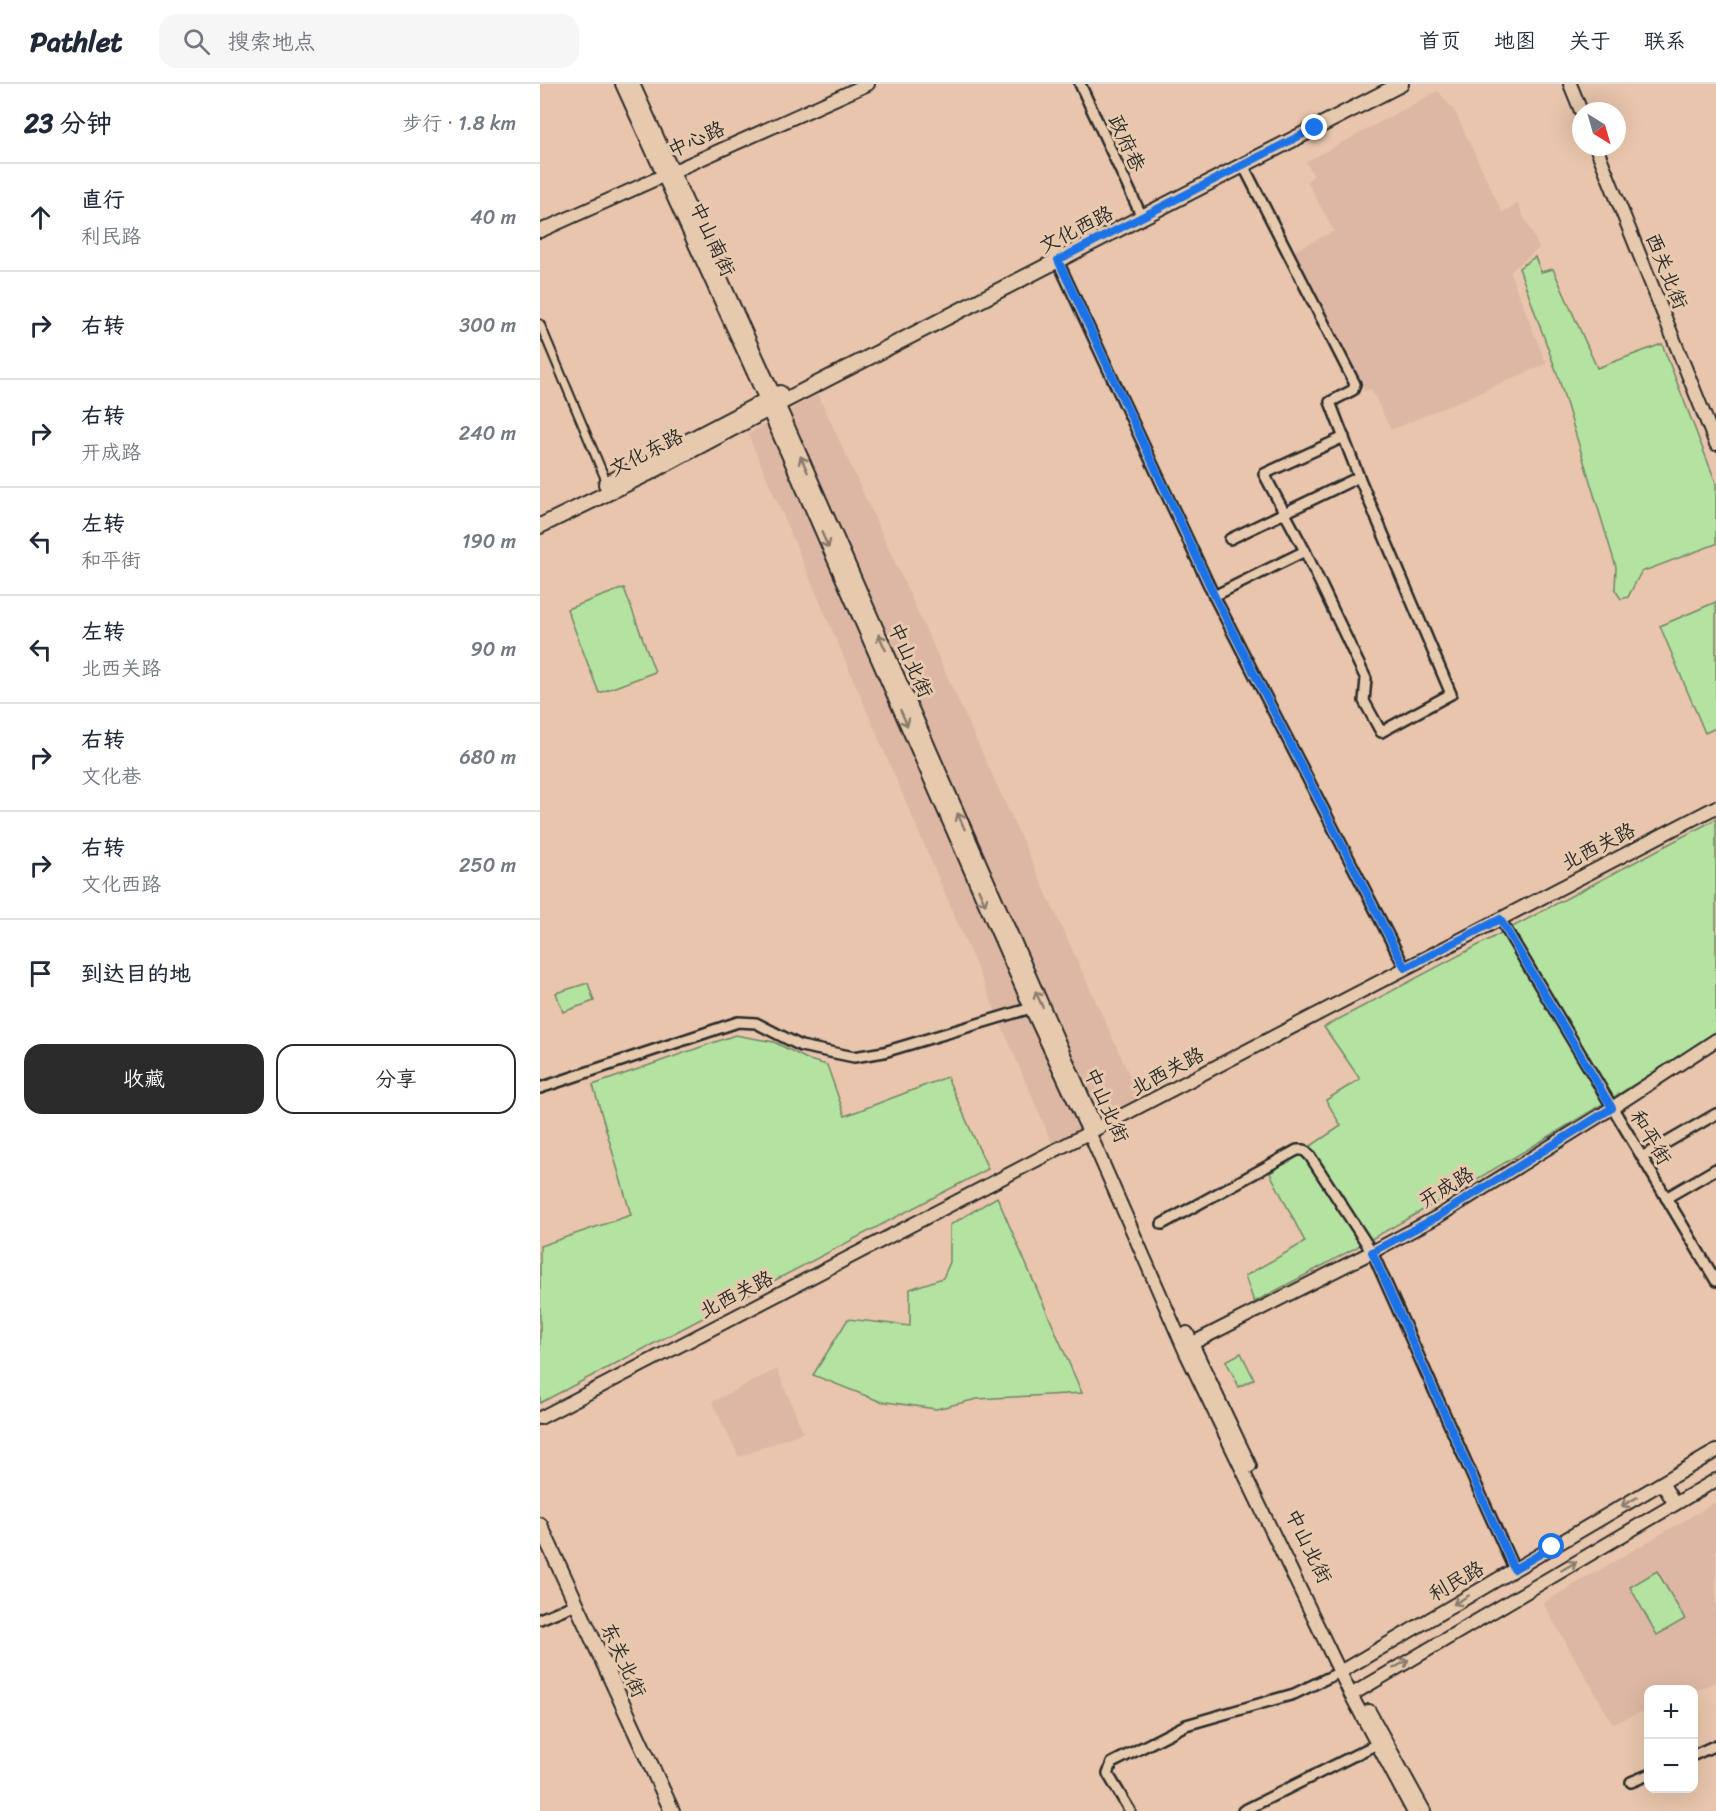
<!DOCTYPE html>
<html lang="zh">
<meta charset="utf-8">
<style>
:root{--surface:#fff;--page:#f6f6f7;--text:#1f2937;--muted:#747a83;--line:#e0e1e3;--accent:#2b2b2b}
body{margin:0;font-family:Sriracha,"LXGW WenKai TC",sans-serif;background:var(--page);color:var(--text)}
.controls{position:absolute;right:18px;bottom:18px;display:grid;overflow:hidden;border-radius:12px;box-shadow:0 6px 24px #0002}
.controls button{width:54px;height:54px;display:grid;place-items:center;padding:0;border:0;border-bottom:2px solid var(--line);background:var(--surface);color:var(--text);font:30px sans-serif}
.compass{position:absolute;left:1032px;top:18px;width:54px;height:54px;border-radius:50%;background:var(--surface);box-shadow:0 6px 24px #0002;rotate:143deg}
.stop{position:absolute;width:18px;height:18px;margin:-14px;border:4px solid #1a73e8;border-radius:50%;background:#fff}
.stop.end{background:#1a73e8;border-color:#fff;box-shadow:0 2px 6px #0008}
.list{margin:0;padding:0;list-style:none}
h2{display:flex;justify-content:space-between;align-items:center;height:78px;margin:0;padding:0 24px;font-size:26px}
h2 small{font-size:20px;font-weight:400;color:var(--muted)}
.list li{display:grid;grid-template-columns:39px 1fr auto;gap:18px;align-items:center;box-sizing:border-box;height:108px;padding:0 24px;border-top:2px solid var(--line)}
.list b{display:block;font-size:22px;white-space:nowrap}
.list p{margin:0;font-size:20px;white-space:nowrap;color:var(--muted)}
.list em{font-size:20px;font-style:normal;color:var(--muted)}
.actions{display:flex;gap:12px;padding:18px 24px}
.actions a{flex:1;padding:14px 0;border:2px solid var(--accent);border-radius:18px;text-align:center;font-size:21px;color:var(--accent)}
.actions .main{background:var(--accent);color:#fff}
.icon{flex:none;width:33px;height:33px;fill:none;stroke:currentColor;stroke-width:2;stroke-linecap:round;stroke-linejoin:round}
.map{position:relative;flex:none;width:1176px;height:1727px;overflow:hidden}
header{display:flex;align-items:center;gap:36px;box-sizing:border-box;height:84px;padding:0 30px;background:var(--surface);border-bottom:2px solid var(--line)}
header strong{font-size:28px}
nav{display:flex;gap:33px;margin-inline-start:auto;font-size:21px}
.search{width:420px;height:54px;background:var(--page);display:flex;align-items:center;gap:15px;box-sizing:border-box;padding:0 21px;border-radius:18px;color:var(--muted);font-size:22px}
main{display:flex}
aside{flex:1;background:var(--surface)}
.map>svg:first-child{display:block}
.built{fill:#ddb7a3}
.green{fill:#b4e2a1;stroke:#708666;stroke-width:1.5}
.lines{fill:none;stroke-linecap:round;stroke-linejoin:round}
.pedestrian-casing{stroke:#2b2b2b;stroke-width:11}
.minor-casing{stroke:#2b2b2b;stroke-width:14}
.tertiary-casing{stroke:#2b2b2b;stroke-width:16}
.secondary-casing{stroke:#2b2b2b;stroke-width:18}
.pedestrian{stroke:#e7caae;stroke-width:7}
.minor{stroke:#e7caae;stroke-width:9}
.tertiary{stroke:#e7caae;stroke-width:12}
.secondary{stroke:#e7caae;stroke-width:14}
.oneway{stroke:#897a6c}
.route{stroke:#1a73e8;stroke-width:8}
.labels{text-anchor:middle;stroke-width:6;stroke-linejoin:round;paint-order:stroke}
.street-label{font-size:20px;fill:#2b2b2b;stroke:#e7caae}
</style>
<header>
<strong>Pathlet</strong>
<div class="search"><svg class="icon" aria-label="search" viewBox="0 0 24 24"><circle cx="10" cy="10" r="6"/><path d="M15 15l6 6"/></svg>搜索地点</div>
<nav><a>首页</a><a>地图</a><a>关于</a><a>联系</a></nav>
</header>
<main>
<aside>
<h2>23 分钟<small>步行 · 1.8 km</small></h2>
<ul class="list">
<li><svg class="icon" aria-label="ahead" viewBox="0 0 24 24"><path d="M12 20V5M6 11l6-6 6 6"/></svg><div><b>直行</b><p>利民路</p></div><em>40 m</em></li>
<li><svg class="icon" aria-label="right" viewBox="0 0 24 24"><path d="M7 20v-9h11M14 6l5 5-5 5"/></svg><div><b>右转</b></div><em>300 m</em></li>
<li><svg class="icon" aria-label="right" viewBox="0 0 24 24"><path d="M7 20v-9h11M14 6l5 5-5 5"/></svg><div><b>右转</b><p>开成路</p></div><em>240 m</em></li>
<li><svg class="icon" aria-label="left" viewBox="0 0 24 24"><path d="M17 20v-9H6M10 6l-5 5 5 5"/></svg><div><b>左转</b><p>和平街</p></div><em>190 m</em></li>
<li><svg class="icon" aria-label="left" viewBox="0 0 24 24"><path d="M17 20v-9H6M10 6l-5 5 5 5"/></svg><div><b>左转</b><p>北西关路</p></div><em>90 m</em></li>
<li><svg class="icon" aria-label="right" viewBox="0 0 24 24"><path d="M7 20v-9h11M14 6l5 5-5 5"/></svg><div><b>右转</b><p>文化巷</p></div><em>680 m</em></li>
<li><svg class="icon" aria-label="right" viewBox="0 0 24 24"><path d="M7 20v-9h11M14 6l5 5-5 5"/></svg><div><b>右转</b><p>文化西路</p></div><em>250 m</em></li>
<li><svg class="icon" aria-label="arrive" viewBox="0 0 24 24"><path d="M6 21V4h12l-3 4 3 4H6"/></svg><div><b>到达目的地</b></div></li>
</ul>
<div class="actions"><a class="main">收藏</a><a>分享</a></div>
</aside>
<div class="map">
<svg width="1176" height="1727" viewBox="0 0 1176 1727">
<rect width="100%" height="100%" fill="#e8c5ac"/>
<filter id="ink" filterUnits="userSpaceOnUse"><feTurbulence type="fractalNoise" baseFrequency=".0167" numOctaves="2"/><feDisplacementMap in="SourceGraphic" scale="12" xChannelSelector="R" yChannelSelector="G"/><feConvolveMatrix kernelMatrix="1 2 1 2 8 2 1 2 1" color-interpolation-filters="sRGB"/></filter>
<g filter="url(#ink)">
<g class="built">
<polygon points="898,7 915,28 962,128 978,120 999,164 970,188 1006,280 851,346 831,305 825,307 754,167 794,147 767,97 774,92 766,78"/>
<polygon points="278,310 600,1014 512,1059 208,350"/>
<polygon points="237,1285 263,1348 199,1373 172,1318"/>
<polygon points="1176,1418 1176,1598 1154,1607 1108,1606 1108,1625 1073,1640 1003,1519"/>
</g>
<g class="green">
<polygon points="995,173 1001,188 1013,185 1057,284 1122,260 1176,399 1176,460 1101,488 1088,513 1081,515 1075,506 1076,483 1018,292 979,184"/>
<polygon points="84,504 115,588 59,609 27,525"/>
<polygon points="1176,518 1176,644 1165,649 1120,542"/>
<path d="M1176,735V949C1026,1045 872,1136 714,1218L705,1192L765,1158L730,1089L801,1042L786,1016L820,995L784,943Z"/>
<polygon points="48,899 54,917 23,928 16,909"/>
<polygon points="195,951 234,958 269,976 287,981 305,1032 407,993 448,1085 0,1319 0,1162 91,1131 53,1001"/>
<polygon points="457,1113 542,1309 437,1315 396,1325 339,1317 273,1291 308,1235 370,1242 370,1205 403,1194 410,1178 410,1141"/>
<polygon points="701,1269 714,1295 699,1303 686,1277"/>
<polygon points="1117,1487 1145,1535 1117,1551 1090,1503"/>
</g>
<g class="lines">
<defs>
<polyline id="pedestrian" points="0,240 67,399"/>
<g id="minor">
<polyline points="540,0 602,133"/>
<polyline points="514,169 674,512 865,884"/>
<polyline points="690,455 819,393"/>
<polyline points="765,467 724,390 804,353"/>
<polyline points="674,512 765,467 826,595 824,617 841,648 911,610 819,393 790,318 813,306 815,300 703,81"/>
<polyline points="960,835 1176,1197"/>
<polyline points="0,1004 198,938 216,939 261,962 314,973 344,968 491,924"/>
<polyline points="1102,1073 1176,1030"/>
<polyline points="1126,1114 1176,1085"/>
<polyline points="622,1140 757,1066 764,1066 770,1072 832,1168 974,1485"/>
<polyline points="0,1535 36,1520"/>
<polyline points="1154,1671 1176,1661"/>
<polyline points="1091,1698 1108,1691"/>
<polyline points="590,1727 568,1690 572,1679 646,1641 754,1610 800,1588"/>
<polyline points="703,1727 837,1660"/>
</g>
<g id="tertiary">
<polyline points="82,0 226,316 228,325 491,924 549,1048 646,1269 811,1611 873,1727"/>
<polyline points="93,0 238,320 555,1041"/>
<polyline points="1030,0 1041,27"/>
<polyline points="1056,63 1176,360"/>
<polyline points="0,147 328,0"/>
<polyline points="647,1249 710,1382"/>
<polyline points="645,1263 832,1168 897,1133 1072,1024 1176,956"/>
<polyline points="0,1334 1176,723"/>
<polyline points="1122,1399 1135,1420"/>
<polyline points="800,1588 1176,1367"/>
<polyline points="811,1611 1176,1396"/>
<polyline points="829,1627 884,1727"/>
</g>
<g id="secondary">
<polyline points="66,400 240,309"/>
<polyline points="0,442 107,390 238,320 861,0"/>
<polyline points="0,1441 132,1727"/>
</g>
</defs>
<use href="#pedestrian" class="pedestrian-casing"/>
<use href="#minor" class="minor-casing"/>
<use href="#tertiary" class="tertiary-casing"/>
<use href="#secondary" class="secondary-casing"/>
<use href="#pedestrian" class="pedestrian"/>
<use href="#minor" class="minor"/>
<use href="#tertiary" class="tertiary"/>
<use href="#secondary" class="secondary"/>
</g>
<defs><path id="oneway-shaft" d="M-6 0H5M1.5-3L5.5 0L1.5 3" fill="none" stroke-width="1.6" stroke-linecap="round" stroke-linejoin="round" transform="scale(1.5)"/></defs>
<g class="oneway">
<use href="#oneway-shaft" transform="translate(264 380) rotate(-114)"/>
<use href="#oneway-shaft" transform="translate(285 456) rotate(66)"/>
<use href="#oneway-shaft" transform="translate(342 558) rotate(-114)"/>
<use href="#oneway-shaft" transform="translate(364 634) rotate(66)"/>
<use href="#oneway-shaft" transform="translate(421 737) rotate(-114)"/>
<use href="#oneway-shaft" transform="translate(442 813) rotate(66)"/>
<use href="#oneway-shaft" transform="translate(499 915) rotate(-114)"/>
<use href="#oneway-shaft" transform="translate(1089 1418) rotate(150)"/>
<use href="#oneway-shaft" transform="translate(1029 1482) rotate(-30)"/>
<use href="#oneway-shaft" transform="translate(921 1516) rotate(150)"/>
<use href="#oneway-shaft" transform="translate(861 1580) rotate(-30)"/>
</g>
</g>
<g class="lines" filter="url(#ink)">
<polyline class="route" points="775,44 518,176 675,513 865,884 960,835 1072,1024 897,1133 832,1168 974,1485 1012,1463"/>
</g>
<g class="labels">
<g class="street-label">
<text transform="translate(156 55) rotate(-24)" y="7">中心路</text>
<text transform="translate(587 59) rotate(65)" y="7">政府巷</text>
<text transform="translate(536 145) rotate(-27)" y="7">文化西路</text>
<text transform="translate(173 155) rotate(65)" y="7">中山南街</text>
<text transform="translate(1127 187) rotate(68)" y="7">西关北街</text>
<text transform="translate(106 368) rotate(-27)" y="7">文化东路</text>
<text transform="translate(371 576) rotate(66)" y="7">中山北街</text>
<text transform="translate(1058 762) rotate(-27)" y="7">北西关路</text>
<text transform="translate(627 987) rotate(-28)" y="7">北西关路</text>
<text transform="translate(567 1021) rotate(66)" y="7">中山北街</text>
<text transform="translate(1111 1053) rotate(59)" y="7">和平街</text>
<text transform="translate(906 1103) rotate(-31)" y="7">开成路</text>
<text transform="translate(196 1210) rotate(-27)" y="7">北西关路</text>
<text transform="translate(769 1462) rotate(64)" y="7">中山北街</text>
<text transform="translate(916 1497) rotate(-30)" y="7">利民路</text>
<text transform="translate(84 1576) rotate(65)" y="7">东关北街</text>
</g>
</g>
</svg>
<div class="controls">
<button>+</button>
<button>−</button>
</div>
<svg class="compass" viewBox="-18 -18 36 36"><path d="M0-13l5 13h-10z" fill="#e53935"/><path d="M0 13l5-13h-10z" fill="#747a83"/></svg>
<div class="stop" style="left:1012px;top:1463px"></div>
<div class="stop end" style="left:775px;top:44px"></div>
</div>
</main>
